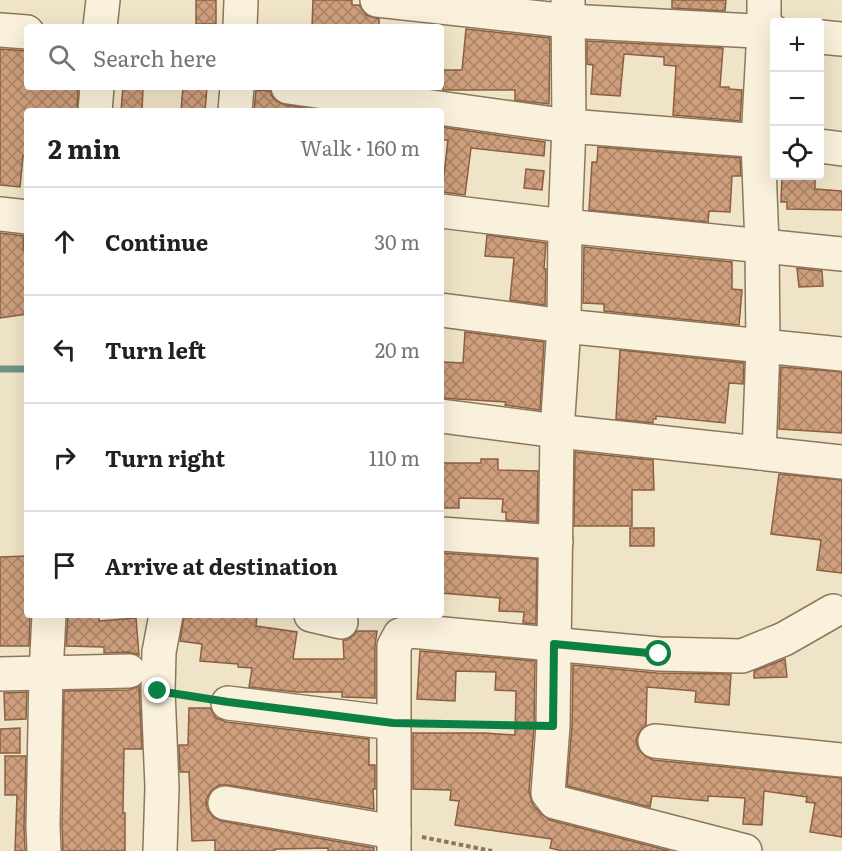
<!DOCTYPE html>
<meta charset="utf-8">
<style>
:root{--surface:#fff;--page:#f2f2f2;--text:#202124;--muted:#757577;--line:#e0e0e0}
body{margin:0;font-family:Literata,serif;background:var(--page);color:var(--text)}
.controls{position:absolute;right:18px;top:18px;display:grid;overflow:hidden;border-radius:6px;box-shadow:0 6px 24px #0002}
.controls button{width:54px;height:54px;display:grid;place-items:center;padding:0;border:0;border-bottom:2px solid var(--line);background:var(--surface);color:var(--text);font:30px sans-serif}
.stop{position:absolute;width:18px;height:18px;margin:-14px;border:4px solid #0b8043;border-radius:50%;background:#fff}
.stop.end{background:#0b8043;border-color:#fff;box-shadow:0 2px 6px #0008}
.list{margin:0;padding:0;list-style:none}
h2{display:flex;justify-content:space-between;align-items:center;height:78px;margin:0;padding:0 24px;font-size:26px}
h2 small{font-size:20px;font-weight:400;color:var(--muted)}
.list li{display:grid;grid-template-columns:39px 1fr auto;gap:18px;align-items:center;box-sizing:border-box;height:108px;padding:0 24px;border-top:2px solid var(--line)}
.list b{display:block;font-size:22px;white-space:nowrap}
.list em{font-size:20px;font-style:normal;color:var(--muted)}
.icon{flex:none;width:33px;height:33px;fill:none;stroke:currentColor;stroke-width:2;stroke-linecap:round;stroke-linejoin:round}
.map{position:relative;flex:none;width:842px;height:851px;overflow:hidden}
.search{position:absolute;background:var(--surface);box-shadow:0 6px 24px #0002;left:24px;top:24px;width:420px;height:66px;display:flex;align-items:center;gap:15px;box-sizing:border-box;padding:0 21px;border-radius:6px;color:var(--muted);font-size:22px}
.panel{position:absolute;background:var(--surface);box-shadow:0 6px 24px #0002;left:24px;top:108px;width:420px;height:510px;border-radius:6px}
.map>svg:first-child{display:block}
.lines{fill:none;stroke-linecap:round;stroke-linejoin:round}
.stream{stroke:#6f938a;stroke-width:7}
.building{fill:url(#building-cross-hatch);stroke:#8d5f41;stroke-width:1.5}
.minor-casing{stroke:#8d765c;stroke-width:36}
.path{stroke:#8d765c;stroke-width:4;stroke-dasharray:4.5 3;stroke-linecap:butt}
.minor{stroke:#faf1dc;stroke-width:33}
.route{stroke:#0b8043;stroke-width:8}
</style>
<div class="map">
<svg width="842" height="851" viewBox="0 0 842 851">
<defs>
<pattern id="building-cross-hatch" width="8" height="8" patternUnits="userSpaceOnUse" patternTransform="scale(1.5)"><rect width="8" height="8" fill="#cf9f7d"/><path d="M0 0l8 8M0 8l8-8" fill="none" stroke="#a98266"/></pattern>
</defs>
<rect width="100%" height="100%" fill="#f0e4c8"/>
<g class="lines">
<polyline class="stream" points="0,369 27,369"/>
</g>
<g class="building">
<rect x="196" y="0" width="20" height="24"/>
<polygon points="313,0 352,0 352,5 359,5 366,15 379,19 379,25 352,25 352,27 312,27"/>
<polygon points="672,0 726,0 725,11 672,8"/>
<polygon points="466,29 550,38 549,104 515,100 515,90 443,90 443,70 462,70"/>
<polygon points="587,41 723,48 720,87 729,87 729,89 742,90 740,121 673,115 676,66 664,65 664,57 624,54 620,96 591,94 593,65 587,64"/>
<polygon points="0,49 27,51 27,87 60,87 78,89 77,111 27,111 27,156 23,156 20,187 0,185"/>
<polygon points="123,87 143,87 142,111 121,111"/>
<polygon points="183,87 207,87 205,111 181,111"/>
<polygon points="256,90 270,91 271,95 276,101 285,105 325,111 254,111"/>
<polygon points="441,127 545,142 544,156 471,148 465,195 442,192 448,140 441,140"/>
<polygon points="598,147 740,158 741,176 732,176 730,212 709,211 708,222 589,210 592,162 597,162"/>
<polygon points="526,169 544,171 542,190 524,188"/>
<polygon points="782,176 815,176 815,189 842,191 842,210 787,209 787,202 781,202"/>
<polygon points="0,233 24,236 23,250 26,250 25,267 27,268 27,314 0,318"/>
<polygon points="487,235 546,243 544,269 546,269 545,305 510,300 514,258 485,256"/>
<polygon points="584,247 732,262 732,289 742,290 739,325 604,311 604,304 583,303"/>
<polygon points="797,268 822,271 823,286 799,287"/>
<polygon points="465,332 544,342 540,410 505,405 506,402 441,398 441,370 442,370 443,362 463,363"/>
<polygon points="620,350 744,363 743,384 729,383 725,423 656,416 656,419 653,419 653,423 616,419"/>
<polygon points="781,367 842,372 842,433 779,429"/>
<polygon points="575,452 653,460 654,490 632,490 632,526 574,526"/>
<polygon points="481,459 498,459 498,470 538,471 537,522 506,520 506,512 502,512 503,499 459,498 459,508 441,508 441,463 481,463"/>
<polygon points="779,474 842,480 842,573 817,570 821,540 771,534"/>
<rect x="630" y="528" width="24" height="18"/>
<polygon points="441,553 537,559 536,624 523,623 524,612 499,611 500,598 441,593"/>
<polygon points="27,556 27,615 30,615 29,646 0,646 0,557"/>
<polygon points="68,615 99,615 99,621 136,618 139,655 129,652 104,653 104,647 66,646"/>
<polygon points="192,615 257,615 256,626 297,632 293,659 344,659 343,640 347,640 354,635 357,631 377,631 375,646 375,698 342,697 342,692 297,692 249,687 252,668 238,667 238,664 200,661 202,644 180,641 184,617 191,618"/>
<polygon points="420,651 535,661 534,725 529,792 533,805 541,814 550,820 670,851 562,851 550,848 552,839 455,825 459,801 450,800 451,790 413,789 413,733 484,733 515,735 516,691 495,690 496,672 456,671 455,701 417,699"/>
<polygon points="785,659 787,677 754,678 754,671"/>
<polygon points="573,665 657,673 731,674 729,705 695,702 696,691 647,687 646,725 640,731 636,739 638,749 645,756 653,760 842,778 842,837 810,832 815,803 806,802 807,797 764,791 762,825 743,824 745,798 708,796 708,801 652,796 650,807 567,786 572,726"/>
<polygon points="139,686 142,749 124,749 123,813 125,813 125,851 63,851 62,826 64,691 129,690"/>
<polygon points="27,692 26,719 5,720 4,693"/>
<polygon points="189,708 210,708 216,718 226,722 369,739 369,765 375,765 375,789 373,789 374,809 228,785 219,785 211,791 206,800 207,809 213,817 221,821 374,848 374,851 328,851 328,848 275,849 275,851 215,851 215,840 192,841 189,772 180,772 179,745 188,745"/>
<polygon points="20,728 20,753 0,753 0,729"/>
<polygon points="5,756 26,756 24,826 25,851 15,851 17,795 5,795"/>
</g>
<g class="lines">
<defs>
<g id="minor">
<polyline points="377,0 568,21 774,32"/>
<polyline points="568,0 569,126 565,226 564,326 557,431 553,726 548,793 555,802 745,851"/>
<polyline points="100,27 103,0"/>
<polyline points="240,27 241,0"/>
<polyline points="0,30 27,32"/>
<polyline points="820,37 842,39"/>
<polyline points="288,87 569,126 774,142"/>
<polyline points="95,111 97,87"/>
<polyline points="235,111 237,87"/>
<polyline points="820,146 842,149"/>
<polyline points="441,211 565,226 842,254"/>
<polyline points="0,214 27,217"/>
<polyline points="441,310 564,326 842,354"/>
<polyline points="441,416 557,431 842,462"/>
<polyline points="759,453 763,347 762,245 758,141 764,31 764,0"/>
<polyline points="441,534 556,542"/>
<polyline points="311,615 341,622"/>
<polyline points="0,674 129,671"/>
<polyline points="228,703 393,723"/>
<polyline points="655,741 842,760"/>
<polyline points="225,803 394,832"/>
<polyline points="44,851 43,826 46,674 49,615"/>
<polyline points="160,851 162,787 158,691 159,652 166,615"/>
<polyline points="394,851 394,646 400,635 411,631 659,654 742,656 784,639 833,611"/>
</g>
</defs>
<use href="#minor" class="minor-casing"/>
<g class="path">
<polyline points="186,696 202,698"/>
<polyline points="422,723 525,726"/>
<polyline points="422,837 492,851"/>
</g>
<use href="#minor" class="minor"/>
</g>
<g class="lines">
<polyline class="route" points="158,691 228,702 393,723 553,726 554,644 659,654"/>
</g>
</svg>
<div class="controls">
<button>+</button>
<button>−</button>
<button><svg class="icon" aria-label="locate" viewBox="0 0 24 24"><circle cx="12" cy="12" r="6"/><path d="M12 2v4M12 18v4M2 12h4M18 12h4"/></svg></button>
</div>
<div class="stop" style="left:659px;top:654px"></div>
<div class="stop end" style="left:158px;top:691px"></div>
<div class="search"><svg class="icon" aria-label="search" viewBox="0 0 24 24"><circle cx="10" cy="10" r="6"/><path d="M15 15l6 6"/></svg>Search here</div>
<section class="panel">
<h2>2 min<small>Walk · 160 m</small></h2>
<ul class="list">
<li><svg class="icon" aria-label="ahead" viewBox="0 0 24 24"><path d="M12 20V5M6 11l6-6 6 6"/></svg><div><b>Continue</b></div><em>30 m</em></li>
<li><svg class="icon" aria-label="left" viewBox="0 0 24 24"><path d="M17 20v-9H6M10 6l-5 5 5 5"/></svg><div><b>Turn left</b></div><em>20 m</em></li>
<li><svg class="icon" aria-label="right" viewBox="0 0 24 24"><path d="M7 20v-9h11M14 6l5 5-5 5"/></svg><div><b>Turn right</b></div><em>110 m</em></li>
<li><svg class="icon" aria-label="arrive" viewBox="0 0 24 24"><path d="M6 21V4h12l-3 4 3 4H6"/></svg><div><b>Arrive at destination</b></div></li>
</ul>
</section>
</div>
